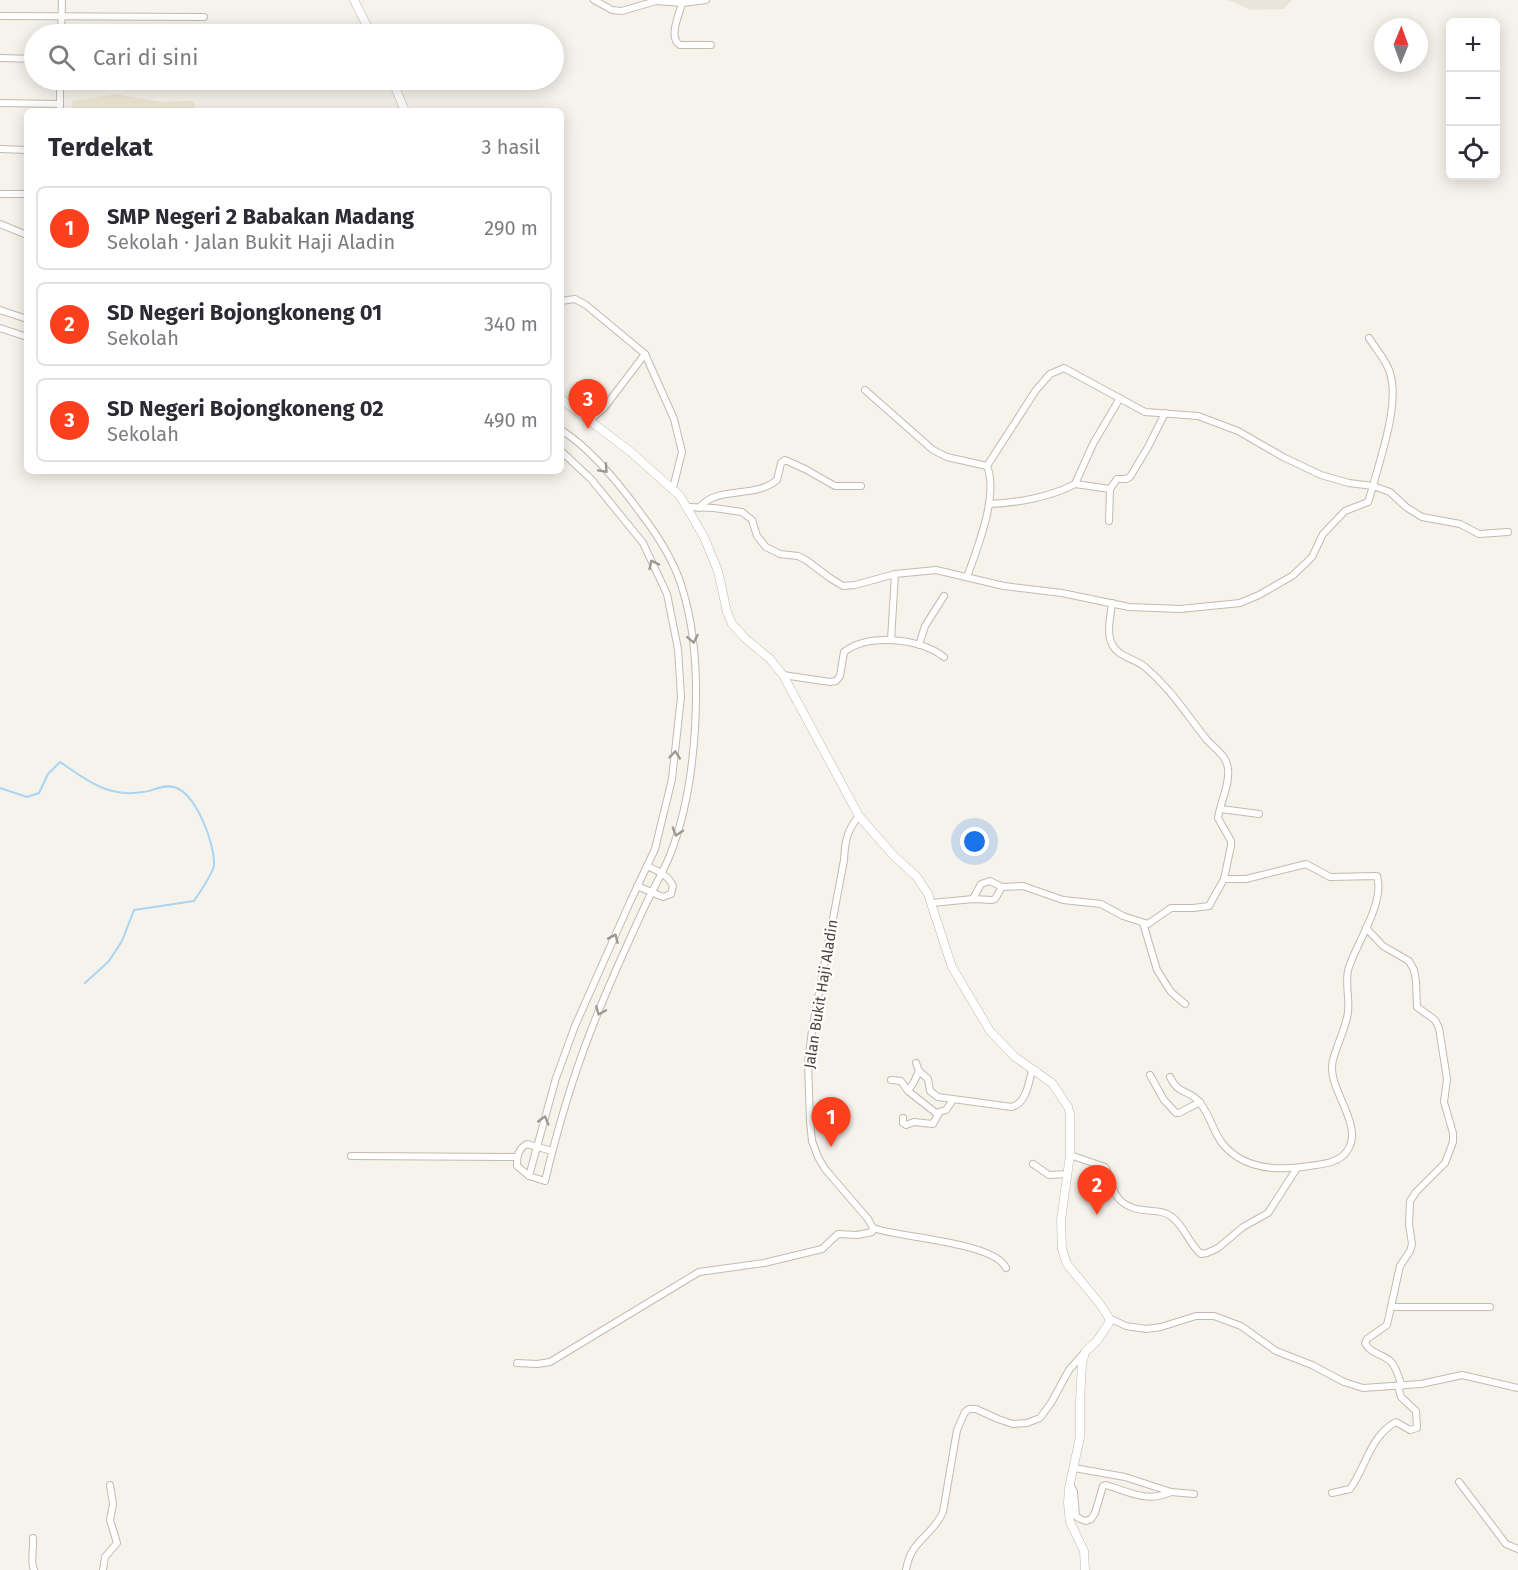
<!DOCTYPE html>
<html lang="id">
<meta charset="utf-8">
<style>
:root{--surface:#fff;--page:#f7f7f7;--text:#2b2b33;--muted:#7c7c81;--line:#e1e1e2;--accent:#fc3f1d}
body{margin:0;font-family:"Fira Sans",sans-serif;background:var(--page);color:var(--text)}
.controls{position:absolute;right:18px;top:18px;display:grid;overflow:hidden;border-radius:9px;box-shadow:0 3px 15px #0003}
.controls button{width:54px;height:54px;display:grid;place-items:center;padding:0;border:0;border-bottom:2px solid var(--line);background:var(--surface);color:var(--text);font:30px sans-serif}
.compass{position:absolute;left:1374px;top:18px;width:54px;height:54px;border-radius:50%;background:var(--surface);box-shadow:0 3px 15px #0003;rotate:1deg}
.you{position:absolute;left:975px;top:842px;width:21px;height:21px;margin:-15px;border:4px solid #fff;border-radius:50%;background:#1a73e8;box-shadow:0 0 0 9px #1a73e833}
.badge{display:grid;place-items:center;width:39px;height:39px;border-radius:50%;background:var(--accent);color:#fff;font-size:20px;font-weight:700}
.pin{position:absolute;translate:-50% -50px;filter:drop-shadow(0 2px 3px #0008)}
.pin::after{content:'';position:absolute;top:32px;width:21px;height:18px;background:inherit;clip-path:polygon(0 0,100% 0,50% 100%)}
.list{margin:0;padding:0;list-style:none}
h2{display:flex;justify-content:space-between;align-items:center;height:78px;margin:0;padding:0 24px;font-size:26px}
h2 small{font-size:20px;font-weight:400;color:var(--muted)}
.list li{display:grid;grid-template-columns:39px 1fr auto;gap:18px;align-items:center;box-sizing:border-box;height:84px;margin:0 12px 12px;padding:0 12px;border:2px solid var(--line);border-radius:9px}
.list b{display:block;font-size:22px;white-space:nowrap}
.list p{margin:0;font-size:20px;white-space:nowrap;color:var(--muted)}
.list em{font-size:20px;font-style:normal;color:var(--muted)}
.icon{flex:none;width:33px;height:33px;fill:none;stroke:currentColor;stroke-width:2;stroke-linecap:round;stroke-linejoin:round}
.map{position:relative;flex:none;width:1518px;height:1570px;overflow:hidden}
.search{position:absolute;background:var(--surface);box-shadow:0 3px 15px #0003;left:24px;top:24px;width:540px;height:66px;display:flex;align-items:center;gap:15px;box-sizing:border-box;padding:0 21px;border-radius:33px;color:var(--muted);font-size:22px}
.panel{position:absolute;background:var(--surface);box-shadow:0 3px 15px #0003;left:24px;top:108px;width:540px;height:366px;border-radius:9px}
.map>svg:first-child{display:block}
.residential{fill:#eae5da}
.education{fill:#efe8d6}
.lines{fill:none;stroke-linecap:round;stroke-linejoin:round}
.stream{stroke:#a9d4f2;stroke-width:2}
.minor-casing{stroke:#c2bbae;stroke-width:8}
.tertiary-casing{stroke:#c2bbae;stroke-width:9}
.minor{stroke:#fff;stroke-width:6}
.tertiary{stroke:#fff;stroke-width:8}
.oneway{stroke:#9c9892}
.labels{text-anchor:middle;stroke-width:4.5;stroke-linejoin:round;paint-order:stroke}
.street-label{font-size:15px;fill:#4b4439;stroke:#fff}
</style>
<div class="map">
<svg width="1518" height="1570" viewBox="0 0 1518 1570">
<rect width="100%" height="100%" fill="#f6f3ec"/>
<polygon class="residential" points="1228,0 1292,0 1284,9 1251,10"/>
<polygon class="education" points="116,94 161,102 194,101 196,110 210,111 73,111 72,101"/>
<g class="lines">
<path class="stream" d="M0,788L27,797L39,793L48,774L60,762C87,780 107,798 143,792C154,791 162,784 174,787C196,793 215,844 214,865C213,874 199,893 194,901L134,910L122,941L109,961L85,983"/>
<defs>
<g id="minor">
<polyline points="594,0 612,10 622,11 656,1 682,3 706,0"/>
<path d="M682,3C679,15 668,38 680,45H711"/>
<polyline points="0,16 204,17"/>
<polyline points="61,34 62,0"/>
<polyline points="0,58 34,59"/>
<polyline points="0,103 60,104"/>
<polyline points="60,111 60,80"/>
<polyline points="0,149 27,150"/>
<polyline points="0,194 27,194"/>
<polyline points="0,224 27,235"/>
<polyline points="561,301 575,299 586,305 645,354 674,419 682,452 673,488"/>
<polyline points="0,310 27,319"/>
<polyline points="0,328 27,337"/>
<polyline points="865,390 933,450 947,457 987,466"/>
<polyline points="590,420 604,408 645,354"/>
<polyline points="1075,484 1110,489 1109,521"/>
<polyline points="1110,489 1117,479 1126,479 1130,477 1148,447 1165,413"/>
<path d="M989,504C1017,503 1051,497 1075,484L1093,444L1120,398"/>
<polyline points="688,507 714,508 742,512 752,520 757,536 766,547 780,554 798,556 806,560 830,578 843,586 855,585 895,574 936,570 1004,586 1062,593 1129,607 1180,609 1240,603 1259,595 1292,576 1306,563 1312,557 1323,534 1345,511 1368,502 1373,486 1390,492 1406,507 1422,517 1460,524 1479,534 1508,532"/>
<path d="M699,508C717,485 755,499 777,480L781,463L785,460L805,469L835,486H861"/>
<path d="M967,577C977,549 999,495 987,466L1036,390L1050,374L1064,368L1145,412L1198,416L1238,431L1283,457L1321,475L1349,483L1373,486C1381,455 1401,401 1389,370C1385,359 1376,349 1369,338"/>
<polyline points="891,640 895,574"/>
<polyline points="919,645 925,626 944,596"/>
<path d="M783,675L830,682L836,681L840,676L844,652C868,633 920,638 944,657"/>
<polyline points="1221,809 1259,814"/>
<path d="M637,886L663,897L671,894L673,886C668,875 658,871 647,866"/>
<path d="M973,899L981,884L990,881L1002,887L1023,886L1063,900L1101,904L1123,916L1148,924L1171,908H1193L1209,906L1224,879L1231,846V841L1218,818C1220,803 1230,785 1228,769C1227,756 1215,749 1207,740C1186,714 1172,690 1145,667C1134,658 1118,657 1112,644C1106,632 1111,615 1112,603"/>
<polyline points="932,903 973,899 992,900 995,899 1002,887"/>
<polyline points="1143,923 1157,970 1171,992 1185,1004"/>
<path d="M1366,928L1383,946L1409,961L1414,970L1416,981L1417,1007L1435,1020L1439,1028L1447,1079L1444,1102L1453,1133V1142L1445,1163L1416,1192L1410,1201L1409,1224L1412,1244L1410,1251L1400,1266L1387,1325L1367,1339L1365,1343C1371,1355 1385,1354 1392,1363C1397,1369 1399,1379 1402,1386"/>
<path d="M916,1063L919,1071L928,1079L930,1091L938,1097L1012,1107C1026,1103 1029,1083 1032,1070"/>
<polyline points="1150,1075 1164,1100 1176,1113 1179,1113 1200,1102"/>
<path d="M1170,1077C1179,1096 1190,1089 1200,1103C1210,1115 1213,1131 1222,1143C1243,1170 1279,1171 1310,1166C1323,1164 1339,1163 1347,1151C1366,1125 1325,1088 1333,1060C1337,1044 1346,1028 1348,1012C1350,997 1344,981 1349,967C1357,942 1385,903 1377,876L1330,877L1306,864L1246,879H1224"/>
<polyline points="891,1080 901,1081 908,1091 936,1113 946,1110 953,1100"/>
<polyline points="908,1091 914,1082 919,1071"/>
<polyline points="903,1118 903,1123 906,1125 914,1122 933,1124 939,1113"/>
<path d="M552,1151L527,1144C518,1149 517,1156 517,1166L529,1176L545,1181C557,1131 571,1082 590,1033C606,991 625,949 644,908C652,890 663,873 670,855C698,784 705,664 683,591C676,565 658,536 642,515C621,486 592,449 561,430"/>
<path d="M1070,1155L1105,1167C1112,1177 1110,1190 1120,1200C1136,1216 1159,1206 1172,1217C1185,1227 1189,1244 1201,1254L1207,1253L1218,1248L1243,1227L1268,1213L1297,1168"/>
<polyline points="351,1156 517,1157"/>
<polyline points="1033,1164 1049,1175 1068,1174"/>
<polyline points="529,1176 556,1078 575,1026 630,902 655,849 672,779 681,697 678,649 667,594 643,543 591,479 561,451"/>
<path d="M873,1228C901,1238 995,1242 1006,1268"/>
<polyline points="1392,1307 1490,1307"/>
<polyline points="1109,1318 1126,1326 1146,1329 1161,1327 1196,1316 1214,1316 1241,1326 1276,1351 1312,1365 1344,1382 1363,1388 1421,1384 1462,1375 1518,1388"/>
<path d="M517,1363L537,1364L550,1362L699,1272L764,1263L822,1249L838,1234L857,1235L872,1232L873,1228L868,1219L825,1169L818,1157L812,1141L810,1121L808,1063L812,1030L844,860C845,841 847,830 859,816"/>
<polyline points="1074,1468 1125,1477 1171,1492 1194,1494"/>
<polyline points="1459,1482 1506,1544 1518,1549"/>
<path d="M1070,1484L1074,1492L1076,1516L1080,1519L1086,1521L1091,1519L1095,1513L1103,1486L1106,1485C1129,1492 1148,1503 1171,1492"/>
<path d="M1332,1493L1350,1489C1366,1467 1370,1436 1396,1422L1410,1430L1417,1428L1416,1411L1401,1397L1398,1386"/>
<path d="M33,1538C34,1548 30,1561 34,1570"/>
<polyline points="103,1570 105,1557 117,1543 110,1520 113,1504 110,1485"/>
<path d="M906,1570C911,1539 932,1537 943,1512L957,1430L965,1412L969,1409H976L998,1419L1013,1424L1027,1423L1040,1418L1051,1403L1069,1370L1085,1352"/>
</g>
<g id="tertiary">
<polyline points="354,0 371,34"/>
<polyline points="392,80 405,111"/>
<polyline points="561,399 631,452 680,496 704,537 718,571 727,612 732,624 746,639 770,659 783,675 859,816 893,855 917,877 928,894 952,967 990,1031 1015,1057 1052,1083 1068,1107 1070,1114 1070,1155 1061,1220 1062,1249 1067,1264 1100,1304 1109,1318 1109,1323 1097,1341 1085,1352 1082,1364 1080,1400 1080,1437 1069,1488 1068,1503 1070,1522 1084,1551 1085,1570"/>
</g>
</defs>
<use href="#minor" class="minor-casing"/>
<use href="#tertiary" class="tertiary-casing"/>
<use href="#minor" class="minor"/>
<use href="#tertiary" class="tertiary"/>
</g>
<defs><path id="oneway-chevron" d="M-2-3.5L2.5 0L-2 3.5" fill="none" stroke-width="1.6" stroke-linecap="round" stroke-linejoin="round" transform="scale(1.5)"/></defs>
<g class="oneway">
<use href="#oneway-chevron" transform="translate(604 469) rotate(47)"/>
<use href="#oneway-chevron" transform="translate(653 564) rotate(-115)"/>
<use href="#oneway-chevron" transform="translate(693 639) rotate(79)"/>
<use href="#oneway-chevron" transform="translate(675 755) rotate(-84)"/>
<use href="#oneway-chevron" transform="translate(677 832) rotate(107)"/>
<use href="#oneway-chevron" transform="translate(614 938) rotate(-66)"/>
<use href="#oneway-chevron" transform="translate(600 1011) rotate(113)"/>
<use href="#oneway-chevron" transform="translate(544 1120) rotate(-74)"/>
</g>
<g class="labels">
<g class="street-label">
<text transform="translate(821 994) rotate(-81)" y="5">Jalan Bukit Haji Aladin</text>
</g>
</g>
</svg>
<div class="controls">
<button>+</button>
<button>−</button>
<button><svg class="icon" aria-label="locate" viewBox="0 0 24 24"><circle cx="12" cy="12" r="6"/><path d="M12 2v4M12 18v4M2 12h4M18 12h4"/></svg></button>
</div>
<svg class="compass" viewBox="-18 -18 36 36"><path d="M0-13l5 13h-10z" fill="#e53935"/><path d="M0 13l5-13h-10z" fill="#7c7c81"/></svg>
<div class="you"></div>
<div class="pin badge" style="left:831px;top:1147px">1</div>
<div class="pin badge" style="left:1097px;top:1215px">2</div>
<div class="pin badge" style="left:588px;top:429px">3</div>
<div class="search"><svg class="icon" aria-label="search" viewBox="0 0 24 24"><circle cx="10" cy="10" r="6"/><path d="M15 15l6 6"/></svg>Cari di sini</div>
<section class="panel">
<h2>Terdekat<small>3 hasil</small></h2>
<ul class="list">
<li><span class="badge">1</span><div><b>SMP Negeri 2 Babakan Madang</b><p>Sekolah · Jalan Bukit Haji Aladin</p></div><em>290 m</em></li>
<li><span class="badge">2</span><div><b>SD Negeri Bojongkoneng 01</b><p>Sekolah</p></div><em>340 m</em></li>
<li><span class="badge">3</span><div><b>SD Negeri Bojongkoneng 02</b><p>Sekolah</p></div><em>490 m</em></li>
</ul>
</section>
</div>
